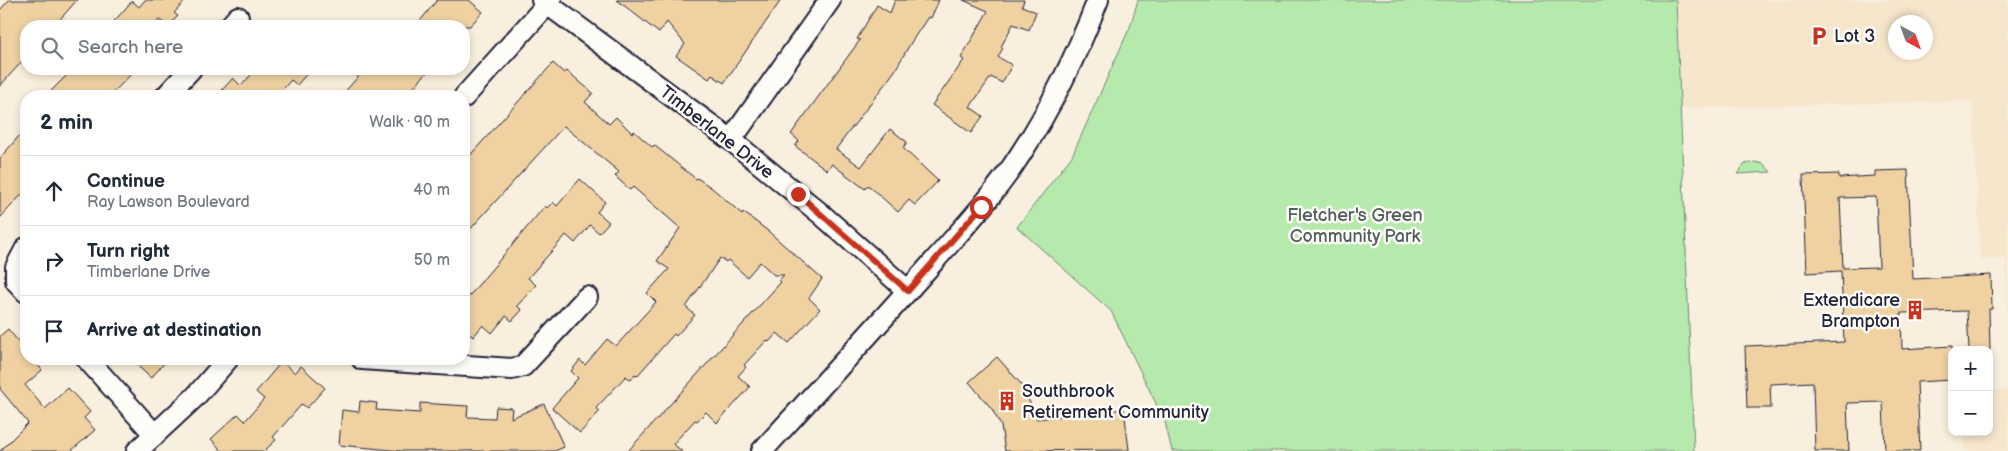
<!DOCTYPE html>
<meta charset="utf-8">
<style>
:root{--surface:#fff;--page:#f2f2f3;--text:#1f2937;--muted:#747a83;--line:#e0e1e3}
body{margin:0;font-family:"Balsamiq Sans",sans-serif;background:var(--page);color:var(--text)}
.controls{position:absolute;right:15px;bottom:15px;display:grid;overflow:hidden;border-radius:10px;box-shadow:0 2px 8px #0003}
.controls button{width:45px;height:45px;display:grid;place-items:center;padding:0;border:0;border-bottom:1px solid var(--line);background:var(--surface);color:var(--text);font:25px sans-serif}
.compass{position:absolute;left:1888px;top:15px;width:45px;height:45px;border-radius:50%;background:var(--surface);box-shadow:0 2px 8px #0003;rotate:139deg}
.stop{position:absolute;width:15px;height:15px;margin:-11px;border:4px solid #c8321e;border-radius:50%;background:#fff}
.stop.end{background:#c8321e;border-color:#fff;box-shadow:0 1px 5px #0008}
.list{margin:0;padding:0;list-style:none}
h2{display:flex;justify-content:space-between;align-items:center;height:65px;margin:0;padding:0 20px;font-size:21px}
h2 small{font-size:16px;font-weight:400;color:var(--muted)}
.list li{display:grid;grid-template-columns:32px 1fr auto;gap:15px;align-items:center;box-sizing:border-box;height:70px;padding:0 20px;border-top:1px solid var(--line)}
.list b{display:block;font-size:19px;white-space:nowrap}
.list p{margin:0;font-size:16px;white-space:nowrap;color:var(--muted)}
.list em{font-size:16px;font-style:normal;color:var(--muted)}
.icon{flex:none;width:28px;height:28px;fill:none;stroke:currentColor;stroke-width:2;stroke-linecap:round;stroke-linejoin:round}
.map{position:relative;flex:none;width:2008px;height:451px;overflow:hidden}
.search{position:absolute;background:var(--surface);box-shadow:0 2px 8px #0003;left:20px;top:20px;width:450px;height:55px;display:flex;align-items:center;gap:12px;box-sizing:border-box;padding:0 18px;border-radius:20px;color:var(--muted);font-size:19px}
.panel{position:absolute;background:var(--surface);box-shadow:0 2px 8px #0003;left:20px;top:90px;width:450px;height:275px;border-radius:20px}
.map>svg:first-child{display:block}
.built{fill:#f6e6cc;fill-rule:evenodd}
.green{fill:#b5eaac;stroke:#6c8674}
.building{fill:#efd1a2;stroke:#22223b;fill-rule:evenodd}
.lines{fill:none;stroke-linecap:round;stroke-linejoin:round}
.minor-casing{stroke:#22223b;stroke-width:24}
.minor{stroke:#fdfcf7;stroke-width:20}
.route{stroke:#c8321e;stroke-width:6}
.labels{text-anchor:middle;stroke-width:5;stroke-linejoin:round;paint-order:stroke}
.poi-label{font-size:18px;fill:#22223b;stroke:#fdfcf7;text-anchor:start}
.street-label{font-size:18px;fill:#22223b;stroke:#fdfcf7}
.park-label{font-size:18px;fill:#4e5e5d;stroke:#fdfcf7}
</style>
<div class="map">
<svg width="2008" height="451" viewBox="0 0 2008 451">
<rect width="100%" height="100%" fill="#f9efde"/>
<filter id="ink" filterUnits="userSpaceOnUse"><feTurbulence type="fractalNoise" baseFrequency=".02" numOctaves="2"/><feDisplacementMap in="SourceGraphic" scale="10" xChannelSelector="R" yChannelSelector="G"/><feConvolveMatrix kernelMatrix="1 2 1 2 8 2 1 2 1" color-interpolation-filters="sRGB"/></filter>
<g filter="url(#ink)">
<g class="built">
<path d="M1676,0H2008V357L2006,259L1980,260L1973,101L1682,108ZM1926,22V52H1896V22Z"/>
<polygon points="2008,390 2008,451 1965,451 1964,432 1989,432 1989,392"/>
</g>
<g class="green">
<polygon points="1138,0 1676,0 1694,451 1172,451 1165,422 1111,311 1017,227 1072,156 1130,27"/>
<polygon points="1755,162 1764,164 1771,172 1737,174 1745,164"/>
</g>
<g class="building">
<polygon points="9,0 77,0 54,26 26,26 26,57 0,86 0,10"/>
<polygon points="145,0 186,0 174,13 178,16 168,26 159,20 154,26 110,26 132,1 139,7"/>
<polygon points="437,0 469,0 483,12 470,26 416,26"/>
<polygon points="617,0 781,0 724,83 712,75 709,79 676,56 685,44 667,22 659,33"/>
<polygon points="895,0 939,0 931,18 928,17 912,41 894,72 836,149 861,167 890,129 907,142 903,148 938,181 915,205 909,200 898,212 868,185 865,189 832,164 827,170 795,146 799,141 791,134 860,40 857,39 877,5 890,13"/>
<polygon points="963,0 1024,0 1022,6 1036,12 1029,30 1013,24 1001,47 1003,48 998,57 1012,65 1002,83 991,77 970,107 983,116 971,133 932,105 964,60 961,58 988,11"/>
<polygon points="553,63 564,73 567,71 593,93 585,102 609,124 616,117 632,133 634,131 652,147 654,145 696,179 697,178 712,188 742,214 743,212 768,231 822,279 809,298 820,309 789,343 777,333 769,342 767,340 744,365 746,367 738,376 750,387 717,423 706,412 697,421 695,420 673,444 682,451 628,451 781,282 779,280 784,275 774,275 760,262 747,277 728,260 726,262 720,258 686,307 695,315 676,336 674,334 637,376 635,374 631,380 626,376 596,408 600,411 580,433 552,408 578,378 571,371 580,360 585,365 607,339 616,346 656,302 647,293 669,269 657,261 680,228 633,187 630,190 615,176 619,172 564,126 464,236 464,162"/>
<polygon points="73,69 136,69 110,96 46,96"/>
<polygon points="256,69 311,69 297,85 291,80 277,96 229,96 222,90 233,78 241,86"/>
<polygon points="365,69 430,69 406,96 341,96"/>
<polygon points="26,128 26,190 0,218 0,158"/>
<path d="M1908,170L1913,279L1991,275L1992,309H1989L1990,350H1969L1967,311L1901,313L1902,349L1952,346V380L1917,382L1920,451H1885L1883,402L1847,403L1849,451H1815L1813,382L1770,384L1771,408H1747L1745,346L1844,342L1841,271L1807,273L1803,175L1839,174V178L1875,176V171ZM1876,197L1879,267L1843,268L1840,198Z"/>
<polygon points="580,179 605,202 597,212 609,222 599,233 590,225 575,243 566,235 528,278 536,285 517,306 522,310 512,321 506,316 492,333 483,325 473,337 464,329 464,302 545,206 547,208 553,202 557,206"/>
<polygon points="8,329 26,351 26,359 33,359 42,370 25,385 45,409 68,388 90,412 84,418 95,430 71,451 0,451 28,423 0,389 0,336"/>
<polygon points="997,357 1022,385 1037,419 1124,409 1129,450 1005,451 1001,426 992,409 969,382"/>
<polygon points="130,359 168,359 151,378"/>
<polygon points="282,361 295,373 301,366 325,388 307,408 302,404 273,437 276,440 264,451 222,451 211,439 238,414 245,421 264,399 256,392"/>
<polygon points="360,401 377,403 376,410 420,413 420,403 468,406 467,417 495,418 496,407 512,408 511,418 544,404 564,447 555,451 402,451 339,445 342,410 359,412"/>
</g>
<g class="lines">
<defs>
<g id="minor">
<polyline points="542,0 731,140 821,214 908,291"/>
<polyline points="230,26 238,17"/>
<polyline points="166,96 191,69"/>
<polyline points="464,97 551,0"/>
<polyline points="731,140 830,0"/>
<polyline points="26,248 16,267 16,281 26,292"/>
<polyline points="87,359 155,435"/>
<polyline points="362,359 512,369 523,366 587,297"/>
<polyline points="137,451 195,397 228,359"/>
<path d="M762,451C820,388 878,325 935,260C964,227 996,193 1020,155C1052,106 1077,54 1098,0"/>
</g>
</defs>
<use href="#minor" class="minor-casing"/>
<use href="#minor" class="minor"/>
</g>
</g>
<g class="lines" filter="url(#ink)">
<polyline class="route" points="798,194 908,291 981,207"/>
</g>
<defs>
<symbol id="parking-bare" viewBox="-9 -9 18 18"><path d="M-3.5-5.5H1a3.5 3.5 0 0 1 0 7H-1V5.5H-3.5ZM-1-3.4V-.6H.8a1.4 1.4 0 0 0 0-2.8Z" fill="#c8321e" stroke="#fdfcf7" stroke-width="2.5" paint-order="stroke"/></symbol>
<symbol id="building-bare" viewBox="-9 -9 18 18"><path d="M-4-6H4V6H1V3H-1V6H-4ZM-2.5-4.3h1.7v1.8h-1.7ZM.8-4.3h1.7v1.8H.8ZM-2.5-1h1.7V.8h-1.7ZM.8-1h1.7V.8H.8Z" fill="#c8321e" stroke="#fdfcf7" stroke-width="2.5" paint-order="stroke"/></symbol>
</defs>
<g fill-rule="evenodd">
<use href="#parking-bare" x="1805" y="22" width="28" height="28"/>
<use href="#building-bare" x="1901" y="296" width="28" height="28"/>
<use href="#building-bare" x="993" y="387" width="28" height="28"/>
</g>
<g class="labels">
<g class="poi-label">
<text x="1834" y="42">Lot 3</text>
<text x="1900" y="306" text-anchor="end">Extendicare<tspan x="1900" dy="21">Brampton</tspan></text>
<text x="1022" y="397">Southbrook<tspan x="1022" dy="21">Retirement Community</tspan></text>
</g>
<g class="street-label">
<text transform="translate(717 132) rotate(38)" y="6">Timberlane Drive</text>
</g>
<g class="park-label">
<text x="1355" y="221">Fletcher's Green<tspan x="1355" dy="21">Community Park</tspan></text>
</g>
</g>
</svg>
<div class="controls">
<button>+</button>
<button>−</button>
</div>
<svg class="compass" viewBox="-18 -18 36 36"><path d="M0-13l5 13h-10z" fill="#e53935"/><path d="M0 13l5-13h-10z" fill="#747a83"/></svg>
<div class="stop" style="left:981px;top:207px"></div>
<div class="stop end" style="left:798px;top:194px"></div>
<div class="search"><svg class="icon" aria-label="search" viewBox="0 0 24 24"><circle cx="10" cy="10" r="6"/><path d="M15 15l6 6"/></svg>Search here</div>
<section class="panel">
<h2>2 min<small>Walk · 90 m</small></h2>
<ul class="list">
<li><svg class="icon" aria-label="ahead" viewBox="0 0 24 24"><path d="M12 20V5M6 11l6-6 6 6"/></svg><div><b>Continue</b><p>Ray Lawson Boulevard</p></div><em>40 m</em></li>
<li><svg class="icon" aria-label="right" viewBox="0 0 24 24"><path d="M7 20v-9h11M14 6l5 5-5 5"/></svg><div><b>Turn right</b><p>Timberlane Drive</p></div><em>50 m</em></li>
<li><svg class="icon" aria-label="arrive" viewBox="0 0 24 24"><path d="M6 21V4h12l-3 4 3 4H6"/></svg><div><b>Arrive at destination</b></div></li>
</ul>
</section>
</div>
